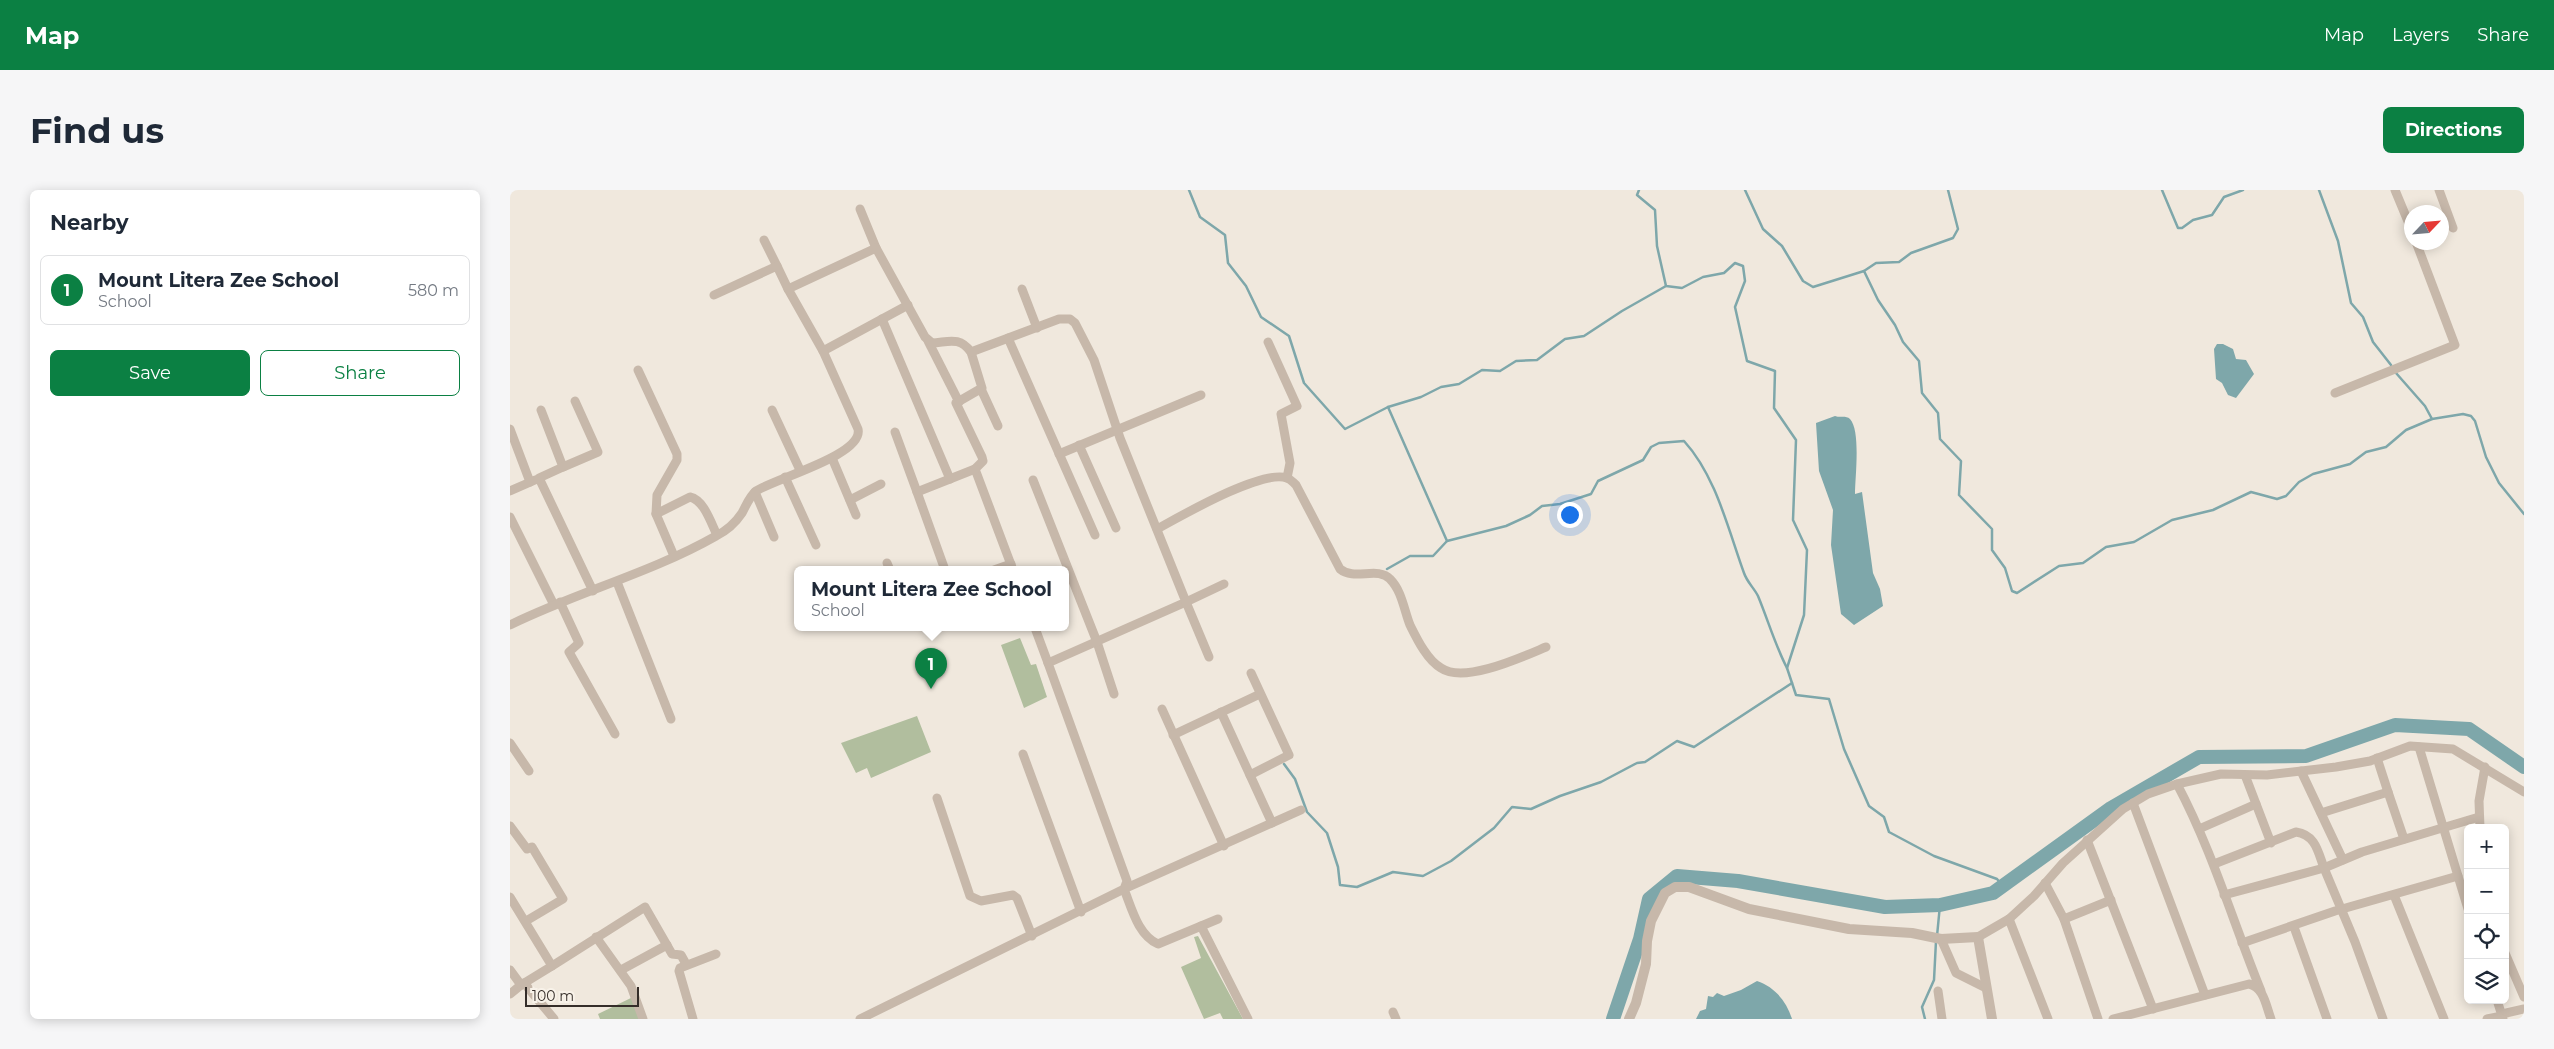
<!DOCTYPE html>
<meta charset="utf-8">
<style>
:root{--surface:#fff;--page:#f6f6f7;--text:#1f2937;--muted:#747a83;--line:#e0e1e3;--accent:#0b8043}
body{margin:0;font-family:Montserrat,sans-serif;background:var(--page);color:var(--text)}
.controls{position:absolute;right:15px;bottom:15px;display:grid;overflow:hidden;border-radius:8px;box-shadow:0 2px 12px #0003}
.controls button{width:45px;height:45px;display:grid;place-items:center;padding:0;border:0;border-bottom:1px solid var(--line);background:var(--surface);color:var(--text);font:25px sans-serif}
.compass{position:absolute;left:1894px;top:15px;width:45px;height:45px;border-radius:50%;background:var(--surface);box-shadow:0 2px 12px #0003;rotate:64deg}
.scale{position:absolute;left:15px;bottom:12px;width:114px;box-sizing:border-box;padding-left:5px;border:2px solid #352d29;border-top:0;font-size:14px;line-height:18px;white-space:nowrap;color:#352d29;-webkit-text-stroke:4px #f8f2e9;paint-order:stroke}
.you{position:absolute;left:1059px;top:324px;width:18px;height:18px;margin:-12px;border:4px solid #fff;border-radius:50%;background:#1a73e8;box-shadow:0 0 0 8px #1a73e833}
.badge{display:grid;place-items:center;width:32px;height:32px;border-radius:50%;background:var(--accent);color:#fff;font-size:16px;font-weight:700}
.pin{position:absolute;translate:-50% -41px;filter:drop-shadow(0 1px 2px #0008)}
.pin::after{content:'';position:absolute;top:26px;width:18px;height:15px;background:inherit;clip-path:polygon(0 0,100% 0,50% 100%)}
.popup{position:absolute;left:284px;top:376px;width:275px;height:65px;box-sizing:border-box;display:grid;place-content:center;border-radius:8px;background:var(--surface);filter:drop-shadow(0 1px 4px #0005);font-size:16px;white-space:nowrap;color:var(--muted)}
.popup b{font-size:19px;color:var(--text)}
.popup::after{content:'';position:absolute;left:50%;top:100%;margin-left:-10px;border:10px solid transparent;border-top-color:var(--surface)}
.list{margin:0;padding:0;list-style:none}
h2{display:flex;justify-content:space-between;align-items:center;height:65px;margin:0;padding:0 20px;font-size:21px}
h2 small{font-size:16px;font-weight:400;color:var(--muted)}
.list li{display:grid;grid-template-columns:32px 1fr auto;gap:15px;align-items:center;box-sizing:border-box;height:70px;margin:0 10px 10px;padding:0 10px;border:1px solid var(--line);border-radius:8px}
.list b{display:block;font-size:19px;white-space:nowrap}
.list p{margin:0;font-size:16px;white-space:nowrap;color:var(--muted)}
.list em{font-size:16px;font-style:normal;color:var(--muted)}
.actions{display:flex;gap:10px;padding:15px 20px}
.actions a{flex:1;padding:11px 0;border:1px solid var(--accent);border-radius:8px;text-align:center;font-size:18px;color:var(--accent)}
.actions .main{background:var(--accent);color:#fff}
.icon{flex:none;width:28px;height:28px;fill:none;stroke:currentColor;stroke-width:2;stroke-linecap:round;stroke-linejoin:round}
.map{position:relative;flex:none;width:2014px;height:829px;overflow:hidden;border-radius:8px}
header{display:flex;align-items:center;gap:30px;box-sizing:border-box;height:70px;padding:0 25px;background:var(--accent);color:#fff}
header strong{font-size:24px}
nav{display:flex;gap:28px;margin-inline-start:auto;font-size:18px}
.intro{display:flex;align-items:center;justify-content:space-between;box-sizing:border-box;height:120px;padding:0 30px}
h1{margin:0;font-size:35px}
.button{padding:12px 22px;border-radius:8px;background:var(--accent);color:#fff;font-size:18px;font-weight:700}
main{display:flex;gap:30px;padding:0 30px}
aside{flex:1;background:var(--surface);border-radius:8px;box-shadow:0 2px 12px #0003}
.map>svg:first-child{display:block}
.green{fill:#b1be9e}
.water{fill:#7ea7aa}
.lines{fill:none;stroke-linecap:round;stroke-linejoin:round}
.stream{stroke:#7ea7aa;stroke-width:2.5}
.river{stroke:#7ea7aa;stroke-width:14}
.minor{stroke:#c7b8aa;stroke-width:9}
.tertiary{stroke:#c7b8aa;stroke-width:10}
</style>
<header>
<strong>Map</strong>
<nav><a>Map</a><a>Layers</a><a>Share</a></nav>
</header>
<div class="intro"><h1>Find us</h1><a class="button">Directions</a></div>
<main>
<aside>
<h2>Nearby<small></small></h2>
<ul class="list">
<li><span class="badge">1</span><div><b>Mount Litera Zee School</b><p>School</p></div><em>580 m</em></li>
</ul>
<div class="actions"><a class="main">Save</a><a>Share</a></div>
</aside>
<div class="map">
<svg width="2014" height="829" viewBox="0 0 2014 829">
<rect width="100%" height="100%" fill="#f0e8dd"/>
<g class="green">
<polygon points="510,448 521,475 526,474 537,507 514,518 491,455"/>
<polygon points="407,526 421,562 361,588 357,578 346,583 331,553"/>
<polygon points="688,746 733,829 713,829 710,823 694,829 671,777 691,768 684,747"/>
<polygon points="123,807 130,829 90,829 88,824"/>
</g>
<g class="water">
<polygon points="1707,154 1713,154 1723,159 1726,169 1736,170 1744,184 1726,208 1718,205 1712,193 1706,189 1704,159"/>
<path d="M1325,226C1330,228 1336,225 1340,229C1351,241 1345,287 1345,304L1352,302L1363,383L1370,399L1373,416L1344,435L1331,424L1321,355L1323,320L1309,281L1306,233Z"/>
<path d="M1247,791C1265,797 1277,812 1282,829H1186L1190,821L1196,819L1198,806L1203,807L1207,803L1214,806L1231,800Z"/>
</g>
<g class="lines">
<g class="stream">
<polyline points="679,0 690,27 715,45 718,73 736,96 751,127 779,146 794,193 835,239 878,217 911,207 931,197 949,194 972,180 990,181 1006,171 1027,170 1055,149 1074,146 1112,121 1156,96"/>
<polyline points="1129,0 1127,5 1145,20 1147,56 1156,96 1172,98 1193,87 1214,83 1225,73 1233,76 1235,91 1225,117 1237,171 1265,181 1264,218 1286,250 1283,330 1297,360 1294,425 1277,478 1286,505 1319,509 1334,559 1359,616 1374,627 1379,642 1424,666 1487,689 1493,696"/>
<polyline points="1235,0 1253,39 1272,56 1293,91 1303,97 1354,81 1368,110 1385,135 1393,152 1409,171 1412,203 1428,223 1430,249 1451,271 1449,305 1482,339 1482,360 1495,378 1502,401 1507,403 1549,376 1573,373 1596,357 1624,352 1662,330 1703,320 1741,302 1767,309 1776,306 1789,292 1803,284 1840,274 1856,262 1876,257 1896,240 1922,229 1953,224 1961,226 1965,231 1976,267 1989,293 2014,324"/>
<polyline points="1652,0 1668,38 1672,38 1683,30 1702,25 1714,7 1733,0"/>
<polyline points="1809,0 1828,51 1841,113 1853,127 1863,152 1881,175"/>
<polyline points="1354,81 1366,73 1389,72 1401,63 1443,48 1448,39 1438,0"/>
<polyline points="1886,183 1915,216 1922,229"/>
<path d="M937,351L996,336L1020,325L1032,316L1050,314L1081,304L1088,291L1133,270L1141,257L1149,253L1174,251C1206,286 1218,339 1234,383C1237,392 1244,398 1248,406C1258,430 1265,455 1277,478"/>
<polyline points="877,379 900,366 923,366 937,351 878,217"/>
<polyline points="774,574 785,589 797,622 817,643 828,677 830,695 847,697 883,682 913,686 941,671 984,638 1002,617 1021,619 1050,606 1091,592 1127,573 1135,572 1167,551 1184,557 1282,493"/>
<polyline points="1427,746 1430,715"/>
<polyline points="1415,829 1412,817 1424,790 1426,751"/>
</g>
<polyline class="river" points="1103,829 1130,749 1139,709 1167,686 1228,691 1375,717 1430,715 1483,703 1601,618 1689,567 1796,566 1885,535 1959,539 2014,577"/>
<g class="minor">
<polyline points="1885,0 1902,41"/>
<polyline points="1929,0 1943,38"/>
<polyline points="350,19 366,58"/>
<polyline points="254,50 267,76"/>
<polyline points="512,99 527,138"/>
<polyline points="204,105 267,76 278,99"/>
<polyline points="372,129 440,289"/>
<polyline points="498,148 585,345"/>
<polyline points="418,151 449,212"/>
<polyline points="758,152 787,216 771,224 780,273 777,288"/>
<polyline points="313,161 398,115"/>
<polyline points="461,162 472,198 446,213 472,267 473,271 465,279 503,380"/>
<polyline points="128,180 167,264 167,270 147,305 146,324"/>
<polyline points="471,199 488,236"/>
<polyline points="1825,203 1945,155 1906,52"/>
<polyline points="31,220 53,277 29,288 83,401"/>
<polyline points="262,220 290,280"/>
<polyline points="0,239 20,292"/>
<polyline points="385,242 407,302"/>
<polyline points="569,255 606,338"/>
<polyline points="549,264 691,205"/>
<polyline points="322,268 346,325"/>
<polyline points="53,277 88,262 65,211"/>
<polyline points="275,287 306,355"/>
<polyline points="523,290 587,452 604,504"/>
<polyline points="0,301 25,290"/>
<polyline points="245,302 264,347"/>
<polyline points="340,310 371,294"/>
<polyline points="0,327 44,415"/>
<path d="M647,339C671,326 752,279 777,288C780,289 783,292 786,295L830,379C844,391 868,376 880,389C892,401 894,420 900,435C907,449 917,470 931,478C954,494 1012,467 1036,457"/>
<path d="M164,366L146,324L180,307C194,310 201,333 207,345"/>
<polyline points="377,373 380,380"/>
<polyline points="435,380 407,302 465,279"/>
<polyline points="484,380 501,374"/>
<polyline points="107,392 161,529"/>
<polyline points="50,412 69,453 59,462 105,544"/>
<path d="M0,435C67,402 141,383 206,346C216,341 226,332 232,323C236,316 239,307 246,301C266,288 354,265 348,239L313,161L278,99L366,58L415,147L422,153C439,152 449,146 461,162L549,129H560L565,133L584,170L610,248L676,412L538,473L617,691L614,699L350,829"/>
<polyline points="525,438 538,473"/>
<polyline points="699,467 676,412 714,394"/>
<polyline points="652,519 714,656"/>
<polyline points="711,522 762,633"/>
<polyline points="663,545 750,504"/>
<polyline points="0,553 19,581"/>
<polyline points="1909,557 1948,686"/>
<polyline points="513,564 571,722"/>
<polyline points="1867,568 1878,602"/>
<polyline points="1791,581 1833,670"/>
<polyline points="740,585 779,565 741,483"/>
<polyline points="1735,585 1761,653"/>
<path d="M1667,594C1702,660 1723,732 1751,801"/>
<polyline points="427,608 460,706 471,711 503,705 507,708 522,746"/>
<polyline points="1623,613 1695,805"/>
<polyline points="1811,623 1878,602 1894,649"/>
<polyline points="0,636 17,659 22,657 53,709 16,731"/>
<polyline points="1970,638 1969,611 1975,577"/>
<polyline points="1689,639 1746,614"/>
<polyline points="1577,650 1643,819"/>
<path d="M1704,674L1786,642C1806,645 1808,662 1814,678L1714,705"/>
<polyline points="1535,693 1554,729 1588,829"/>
<polyline points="1884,705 1934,829"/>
<polyline points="0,707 42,776 11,795 0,804"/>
<path d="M708,729L648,754C628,745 622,719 614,699L791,620"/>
<polyline points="1499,729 1538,829"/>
<polyline points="1554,729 1601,710"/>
<polyline points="691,736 738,829"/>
<polyline points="1784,737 1817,829"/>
<polyline points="86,747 121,796 133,829"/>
<polyline points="1468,747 1499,729 1524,706 1553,673 1613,619 1638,604 1667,594 1711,584 1757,585 1826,577 1860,571 1900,556 1943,559 2014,602"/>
<polyline points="1431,749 1446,783 1476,798"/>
<polyline points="1732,753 1825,721 1948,686 1958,719"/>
<polyline points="1995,763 2014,807"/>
<polyline points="42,776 135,717 162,764 171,765 176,774"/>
<polyline points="0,780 11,795"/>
<polyline points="111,780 157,755"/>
<polyline points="14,793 44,829"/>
<polyline points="1428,801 1432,829"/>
<polyline points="1987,810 1993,829"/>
<polyline points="883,822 886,829"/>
<polyline points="1992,824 2014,819"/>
<polyline points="183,829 169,781 170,778 206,764"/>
<path d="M1603,829L1739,794C1754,797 1756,816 1761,829"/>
<polyline points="1873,829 1845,752 1814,678 1852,662 1969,627"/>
<polyline points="1977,829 1987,827 1992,829"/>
</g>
<polyline class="tertiary" points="1119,829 1126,813 1136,774 1137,751 1141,731 1155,703 1165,697 1179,697 1239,719 1339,739 1402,743 1431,749 1468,747 1482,829"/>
</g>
</svg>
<div class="controls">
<button>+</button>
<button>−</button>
<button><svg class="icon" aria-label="locate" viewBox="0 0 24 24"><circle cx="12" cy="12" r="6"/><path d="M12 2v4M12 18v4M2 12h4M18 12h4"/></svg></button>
<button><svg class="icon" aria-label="layers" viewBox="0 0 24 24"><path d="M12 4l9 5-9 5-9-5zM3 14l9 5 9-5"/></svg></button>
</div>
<svg class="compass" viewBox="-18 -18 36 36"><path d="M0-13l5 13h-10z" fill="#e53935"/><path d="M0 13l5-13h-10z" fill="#747a83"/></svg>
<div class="scale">100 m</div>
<div class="you"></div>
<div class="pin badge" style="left:421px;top:499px">1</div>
<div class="popup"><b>Mount Litera Zee School</b>School</div>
</div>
</main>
